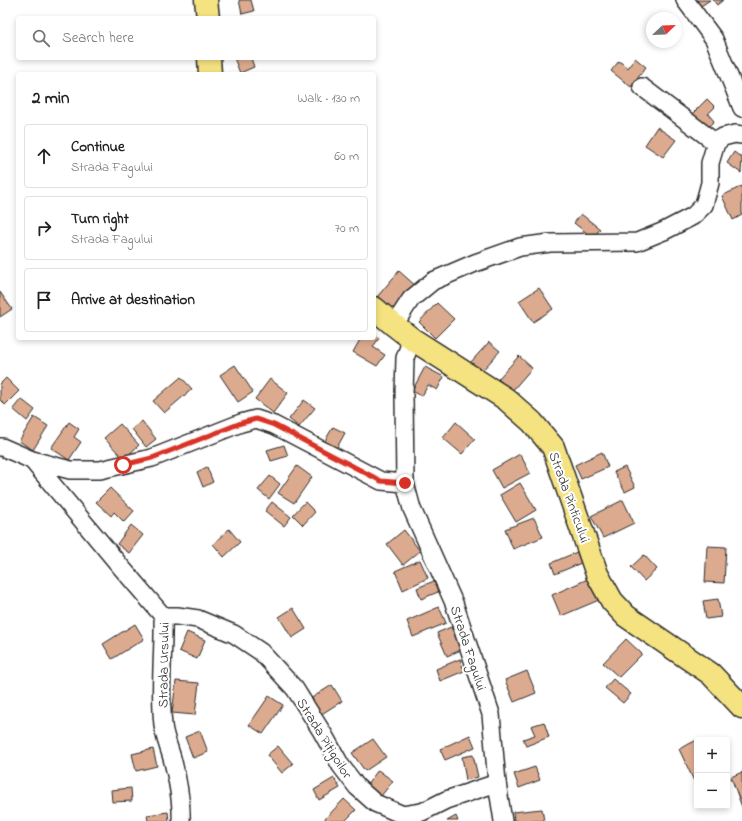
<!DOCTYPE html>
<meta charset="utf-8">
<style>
:root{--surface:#fff;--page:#f2f2f2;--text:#202124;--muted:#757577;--line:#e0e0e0}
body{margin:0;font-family:"Indie Flower",sans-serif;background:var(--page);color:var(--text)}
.controls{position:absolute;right:12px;bottom:12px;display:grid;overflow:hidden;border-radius:4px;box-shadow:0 2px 6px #0003}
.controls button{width:36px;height:36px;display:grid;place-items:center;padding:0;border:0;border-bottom:1px solid var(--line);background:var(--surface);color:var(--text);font:20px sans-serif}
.compass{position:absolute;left:646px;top:12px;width:36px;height:36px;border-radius:50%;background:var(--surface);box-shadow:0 2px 6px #0003;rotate:67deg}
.stop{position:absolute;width:12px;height:12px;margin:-9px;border:3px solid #d93025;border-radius:50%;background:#fff}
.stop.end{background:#d93025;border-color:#fff;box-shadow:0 1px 4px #0008}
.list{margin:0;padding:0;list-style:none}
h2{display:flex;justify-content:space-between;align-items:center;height:52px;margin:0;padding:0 16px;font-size:17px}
h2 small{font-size:13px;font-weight:400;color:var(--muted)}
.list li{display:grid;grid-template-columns:26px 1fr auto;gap:12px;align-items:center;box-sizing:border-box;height:64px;margin:0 8px 8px;padding:0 8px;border:1px solid var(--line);border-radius:4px}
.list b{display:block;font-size:15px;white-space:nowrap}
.list p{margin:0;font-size:13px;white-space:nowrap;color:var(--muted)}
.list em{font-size:13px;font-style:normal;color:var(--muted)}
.icon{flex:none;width:22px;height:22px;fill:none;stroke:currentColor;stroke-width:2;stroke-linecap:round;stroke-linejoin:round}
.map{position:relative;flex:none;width:742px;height:821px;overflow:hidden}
.search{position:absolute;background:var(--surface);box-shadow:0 2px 6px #0003;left:16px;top:16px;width:360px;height:44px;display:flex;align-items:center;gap:10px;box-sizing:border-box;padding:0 14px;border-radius:4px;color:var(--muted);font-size:15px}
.panel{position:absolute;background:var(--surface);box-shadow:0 2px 6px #0003;left:16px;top:72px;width:360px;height:268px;border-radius:4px}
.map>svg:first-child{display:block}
.building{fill:#dcab8f;stroke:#2b2b2b}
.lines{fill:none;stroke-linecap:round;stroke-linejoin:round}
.minor-casing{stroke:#2b2b2b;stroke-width:20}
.major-casing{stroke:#2b2b2b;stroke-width:25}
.minor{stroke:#fff;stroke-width:17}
.major{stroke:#f5e382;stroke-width:22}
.route{stroke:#d93025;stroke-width:5}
.labels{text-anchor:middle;stroke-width:4;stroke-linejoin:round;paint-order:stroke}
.street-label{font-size:14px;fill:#2b2b2b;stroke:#fff}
</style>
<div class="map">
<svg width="742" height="821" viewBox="0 0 742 821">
<rect width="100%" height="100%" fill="#fff"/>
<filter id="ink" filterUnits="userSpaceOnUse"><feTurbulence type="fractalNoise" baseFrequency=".025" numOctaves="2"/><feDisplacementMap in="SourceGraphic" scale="8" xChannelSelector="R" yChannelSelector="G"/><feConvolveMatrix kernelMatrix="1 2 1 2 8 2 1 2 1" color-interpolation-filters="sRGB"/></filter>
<g filter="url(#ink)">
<g class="building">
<polygon points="239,0 251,0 254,11 242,14"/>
<polygon points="696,0 710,0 701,6"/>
<polygon points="713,0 723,0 717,5"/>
<polygon points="234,58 251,58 254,67 240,73"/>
<polygon points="635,58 646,67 631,87 611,71 619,61 628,68"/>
<polygon points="707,99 715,107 708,114 714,121 705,130 690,116"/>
<polygon points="657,127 676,140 663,157 645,145"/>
<polygon points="734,152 742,158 741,173 727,163"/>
<polygon points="742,186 742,215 733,220 722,196"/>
<polygon points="581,214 600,229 593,238 574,223"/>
<polygon points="399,271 417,287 394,313 377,297"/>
<polygon points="539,288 553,309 533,322 519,301"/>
<polygon points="0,292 12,309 0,317"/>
<polygon points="437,303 454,319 435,338 419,322"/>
<polygon points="374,335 379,338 373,347 385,355 377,366 353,352 361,338 374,338"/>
<polygon points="489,342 500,351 480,373 470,363"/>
<polygon points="519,356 532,368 512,391 498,379"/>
<polygon points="235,365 253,392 238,402 220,375"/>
<polygon points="425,367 444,377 437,390 428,385 422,396 412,391"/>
<polygon points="181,377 192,389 164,413 153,401"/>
<polygon points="6,378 19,391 5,405 0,400 0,384"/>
<polygon points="270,379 288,393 273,413 255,399"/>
<polygon points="21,399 35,410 27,421 13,409"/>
<polygon points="304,400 315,408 299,427 289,419"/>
<polygon points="34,417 48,426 33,450 19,441"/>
<polygon points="142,421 156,439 146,447 132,429"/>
<polygon points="69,422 79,429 74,437 81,442 69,460 51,448"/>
<polygon points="456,422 475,439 462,454 443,438"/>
<polygon points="120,424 139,445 124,459 104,438"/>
<polygon points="333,427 345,433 335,451 323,444"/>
<polygon points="284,445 288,456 271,461 267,450"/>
<polygon points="602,452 608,467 581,479 575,465"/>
<polygon points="520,454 530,473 502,488 492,470"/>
<polygon points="297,466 312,477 294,503 278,493"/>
<polygon points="207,467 213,482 203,487 197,472"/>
<polygon points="625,467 635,487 625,492 614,472"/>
<polygon points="270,476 280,484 269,499 258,490"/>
<polygon points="520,483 536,510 516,522 500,495"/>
<polygon points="110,488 134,511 124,522 114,512 111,516 96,502"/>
<polygon points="623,500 634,523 603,538 591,516"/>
<polygon points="272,502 291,517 284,526 265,511"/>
<polygon points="305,502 315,512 303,525 293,515"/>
<polygon points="534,518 543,537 513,549 505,529"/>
<polygon points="131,525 143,535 129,553 117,544"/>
<polygon points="229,529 240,542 224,557 213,544"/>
<polygon points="404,530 420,551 403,565 387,544"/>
<polygon points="707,546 726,547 724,583 705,582"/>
<polygon points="577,552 581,563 555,574 551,563"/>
<polygon points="644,555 657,569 644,581 631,567"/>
<polygon points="420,560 428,578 403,590 395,571"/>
<polygon points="590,578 599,600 561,616 552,595"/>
<polygon points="434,581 438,592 421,599 417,588"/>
<polygon points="718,599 721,617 706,619 703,601"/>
<polygon points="439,607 446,623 413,637 407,621"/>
<polygon points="293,608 306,629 292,638 279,617"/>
<polygon points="135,624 144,639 112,659 103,644"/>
<polygon points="451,627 461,650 447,656 437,633"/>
<polygon points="187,632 205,640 197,659 179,651"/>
<polygon points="626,639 642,654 619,677 603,663"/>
<polygon points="460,659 464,671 440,681 436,669"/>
<polygon points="527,671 536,693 514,702 505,680"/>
<polygon points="613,679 631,694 623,703 605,688"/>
<polygon points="176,681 199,683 195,715 172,713"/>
<polygon points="332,685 342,701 320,715 310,699"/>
<polygon points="269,696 283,705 263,734 249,725"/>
<polygon points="544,722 549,737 526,746 523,739 535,735 531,726"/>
<polygon points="200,731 208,752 193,758 185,737"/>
<polygon points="470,735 475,747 445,760 440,749"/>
<polygon points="373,739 386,757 365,771 352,753"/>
<polygon points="697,740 697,780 694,781 679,749"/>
<polygon points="278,746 293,764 282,773 267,755"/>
<polygon points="153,749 157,766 136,771 132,754"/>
<polygon points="473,755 478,777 466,780 462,757"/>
<polygon points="535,767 540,780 519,788 514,774"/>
<polygon points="378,770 393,781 381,796 367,785"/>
<polygon points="742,772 742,807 731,777"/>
<polygon points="334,778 340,788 319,800 314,790"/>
<polygon points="131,788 132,801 112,802 111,790"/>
<polygon points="344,799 356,810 345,821 323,821"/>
<polygon points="542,809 544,821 514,821 513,812"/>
<polygon points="168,812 169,821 148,821 147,815"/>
<polygon points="456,816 458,821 447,821"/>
</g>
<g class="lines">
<defs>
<g id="minor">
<polyline points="685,0 714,39 742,108"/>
<polyline points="642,87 716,143"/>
<polyline points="394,325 411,299 433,281 475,263 520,247 550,243 637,242 664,231 693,216 704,205 710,183 710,163 716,143 723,137 735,134 742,135"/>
<polyline points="0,447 2,447 32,460 70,470 100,470 152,458 241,423 256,419 274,425 381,481 405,483 412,509 454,603 491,714 497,783 503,821"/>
<path d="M32,460L121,567L163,616C164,652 159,689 163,725C164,736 169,747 172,758C177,777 182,801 181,821"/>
<polyline points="405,483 404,394 405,358 412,339"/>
<polyline points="163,616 177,616 198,619 234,634 261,652 295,689 322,732 341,766 357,787 375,803 403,815 422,812 446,800 497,783"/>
</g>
<g id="major">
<polyline points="206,0 208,18"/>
<polyline points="209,58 210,74"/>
<polyline points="374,308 394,325 412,339 506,399 532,422 553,447 597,574 612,601 626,616 711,674 742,707"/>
</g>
</defs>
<use href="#minor" class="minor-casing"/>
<use href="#major" class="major-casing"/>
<use href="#minor" class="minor"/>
<use href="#major" class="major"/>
</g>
</g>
<g class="lines" filter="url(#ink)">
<polyline class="route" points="123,465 152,458 241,423 256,419 274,425 381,481 405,483"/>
</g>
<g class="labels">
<g class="street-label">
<text transform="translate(570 497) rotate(70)" y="5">Strada Pinticului</text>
<text transform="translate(469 648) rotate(72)" y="5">Strada Fagului</text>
<text transform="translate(163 665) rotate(-89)" y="5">Strada Ursului</text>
<text transform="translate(325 738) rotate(58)" y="5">Strada Pițigoilor</text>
</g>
</g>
</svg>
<div class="controls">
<button>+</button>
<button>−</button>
</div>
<svg class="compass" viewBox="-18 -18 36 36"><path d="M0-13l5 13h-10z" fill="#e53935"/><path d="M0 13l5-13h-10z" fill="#757577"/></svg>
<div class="stop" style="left:123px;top:465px"></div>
<div class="stop end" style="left:405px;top:483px"></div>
<div class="search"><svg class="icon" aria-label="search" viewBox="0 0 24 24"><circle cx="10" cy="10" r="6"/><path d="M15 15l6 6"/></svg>Search here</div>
<section class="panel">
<h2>2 min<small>Walk · 130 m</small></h2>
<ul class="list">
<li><svg class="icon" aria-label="ahead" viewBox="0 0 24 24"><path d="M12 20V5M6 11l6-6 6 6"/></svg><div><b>Continue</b><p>Strada Fagului</p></div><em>60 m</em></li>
<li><svg class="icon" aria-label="right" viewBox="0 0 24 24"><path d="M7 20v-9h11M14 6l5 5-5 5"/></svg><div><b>Turn right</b><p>Strada Fagului</p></div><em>70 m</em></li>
<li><svg class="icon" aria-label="arrive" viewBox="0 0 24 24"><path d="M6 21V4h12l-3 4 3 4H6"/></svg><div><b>Arrive at destination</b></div></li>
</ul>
</section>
</div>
